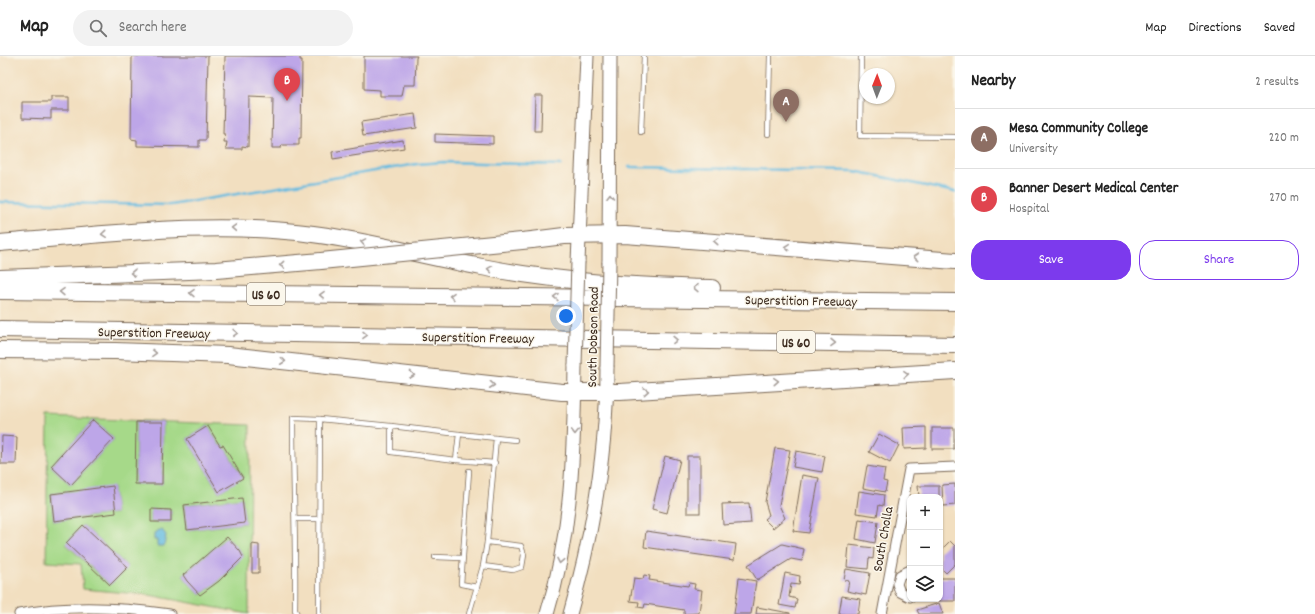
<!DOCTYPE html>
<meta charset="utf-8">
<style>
:root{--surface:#fff;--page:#f2f2f2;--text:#222;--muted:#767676;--line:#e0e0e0;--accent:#7c3aed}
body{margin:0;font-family:Dekko,sans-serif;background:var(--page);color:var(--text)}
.controls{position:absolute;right:12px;bottom:12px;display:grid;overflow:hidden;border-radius:8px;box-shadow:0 1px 3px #0004}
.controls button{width:36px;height:36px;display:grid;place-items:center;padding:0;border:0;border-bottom:1px solid var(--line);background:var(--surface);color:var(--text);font:20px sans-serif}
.compass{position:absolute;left:859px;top:12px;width:36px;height:36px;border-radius:50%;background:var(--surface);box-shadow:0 1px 3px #0004;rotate:1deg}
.you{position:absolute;left:566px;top:260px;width:14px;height:14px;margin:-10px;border:3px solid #fff;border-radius:50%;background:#1a73e8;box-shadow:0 0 0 6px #1a73e833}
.badge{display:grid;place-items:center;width:26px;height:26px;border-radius:50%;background:var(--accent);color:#fff;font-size:13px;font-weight:700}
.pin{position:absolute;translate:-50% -33px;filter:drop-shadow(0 1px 2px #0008)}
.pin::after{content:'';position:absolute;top:21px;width:14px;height:12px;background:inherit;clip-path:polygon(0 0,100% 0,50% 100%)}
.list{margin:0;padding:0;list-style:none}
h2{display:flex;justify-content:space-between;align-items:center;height:52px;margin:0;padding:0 16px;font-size:17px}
h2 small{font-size:13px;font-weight:400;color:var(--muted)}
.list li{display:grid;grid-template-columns:26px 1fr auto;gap:12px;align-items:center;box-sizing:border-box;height:60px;padding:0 16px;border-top:1px solid var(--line)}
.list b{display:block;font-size:15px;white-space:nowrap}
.list p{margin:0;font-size:13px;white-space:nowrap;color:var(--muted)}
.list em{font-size:13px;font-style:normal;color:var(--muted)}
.actions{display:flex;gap:8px;padding:12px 16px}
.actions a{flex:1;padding:9px 0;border:1px solid var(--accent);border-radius:16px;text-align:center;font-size:14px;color:var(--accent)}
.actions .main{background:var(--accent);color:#fff}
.icon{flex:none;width:22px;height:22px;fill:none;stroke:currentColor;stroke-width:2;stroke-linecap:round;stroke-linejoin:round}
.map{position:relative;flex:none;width:955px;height:558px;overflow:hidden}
header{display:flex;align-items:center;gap:24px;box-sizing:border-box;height:56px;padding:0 20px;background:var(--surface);border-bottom:1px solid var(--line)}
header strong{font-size:19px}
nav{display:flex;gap:22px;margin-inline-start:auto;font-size:14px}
.search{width:280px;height:36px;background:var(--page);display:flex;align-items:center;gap:10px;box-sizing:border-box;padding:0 14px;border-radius:22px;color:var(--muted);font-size:15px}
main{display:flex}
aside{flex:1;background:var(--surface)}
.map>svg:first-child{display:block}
.green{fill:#a6d989;stroke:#708254;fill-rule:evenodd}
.water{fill:#63bbe0;stroke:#4f727f}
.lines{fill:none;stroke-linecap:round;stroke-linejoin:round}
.stream{stroke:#63bbe0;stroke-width:2.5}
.building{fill:#bda6e8}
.lane-casing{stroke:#7b6957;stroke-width:6}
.street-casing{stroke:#7b6957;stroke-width:11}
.secondary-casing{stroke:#7b6957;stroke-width:15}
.highway-casing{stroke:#7b6957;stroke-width:18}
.lane{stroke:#fff;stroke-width:4.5}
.street{stroke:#fff;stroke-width:9}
.secondary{stroke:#fff;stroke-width:13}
.highway{stroke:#fff;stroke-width:16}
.secondary-bridge-casing{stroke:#7b6957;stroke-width:15;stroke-linecap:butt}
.highway-bridge-casing{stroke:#7b6957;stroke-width:18;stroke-linecap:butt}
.secondary-bridge{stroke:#fff;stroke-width:13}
.highway-bridge{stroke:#fff;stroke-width:16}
.oneway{stroke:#a79f9a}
.labels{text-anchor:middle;stroke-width:3;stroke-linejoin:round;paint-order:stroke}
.shield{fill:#fbf7ec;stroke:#75685c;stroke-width:1}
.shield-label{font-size:13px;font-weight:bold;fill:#3b2a1e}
.street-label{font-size:14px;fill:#3b2a1e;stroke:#fbf7ec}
</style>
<header>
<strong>Map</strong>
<div class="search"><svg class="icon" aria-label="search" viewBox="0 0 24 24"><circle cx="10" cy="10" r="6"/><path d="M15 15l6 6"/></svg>Search here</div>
<nav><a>Map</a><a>Directions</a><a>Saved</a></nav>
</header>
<main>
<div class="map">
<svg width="955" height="558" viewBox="0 0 955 558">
<rect width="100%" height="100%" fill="#fbf7ec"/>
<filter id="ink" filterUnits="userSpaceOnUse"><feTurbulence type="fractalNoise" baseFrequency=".025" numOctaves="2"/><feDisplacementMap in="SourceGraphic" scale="8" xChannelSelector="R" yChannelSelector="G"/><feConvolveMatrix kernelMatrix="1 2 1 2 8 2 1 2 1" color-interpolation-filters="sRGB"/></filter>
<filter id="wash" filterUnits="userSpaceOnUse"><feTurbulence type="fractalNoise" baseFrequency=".012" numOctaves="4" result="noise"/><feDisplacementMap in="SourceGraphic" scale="16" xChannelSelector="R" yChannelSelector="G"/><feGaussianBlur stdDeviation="0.9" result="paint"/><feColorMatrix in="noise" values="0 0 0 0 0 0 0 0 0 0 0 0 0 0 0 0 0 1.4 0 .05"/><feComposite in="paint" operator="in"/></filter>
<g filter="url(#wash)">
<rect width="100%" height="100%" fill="#f2dfc0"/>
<path class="green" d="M48,361L250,369L249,558L149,539L83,533L81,508L46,506ZM93,364L114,383L71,429L51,410ZM136,366H163L162,428H135ZM208,370L220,390L223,389L243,421L219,436L187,383ZM113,431L116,457L54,465L51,438ZM242,442L245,467L187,474L184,449ZM151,454H171V466H151ZM83,469L128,511L110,529L66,488ZM227,481L240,495L243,501L219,525L200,539L187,525L183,519Z"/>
<polygon class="water" points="159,474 162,474 166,479 164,490 157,490 157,484 154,484 154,478"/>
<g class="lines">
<g class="stream">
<polyline points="629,111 854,115 955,136"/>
<polyline points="0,146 171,149 417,108 443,106 561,109"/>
</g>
</g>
<g id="blocks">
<g class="building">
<polygon points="132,0 208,0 206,84 199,84 199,91 137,90 137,84 131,83"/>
<polygon points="225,0 300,0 300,4 302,4 301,82 299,82 299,89 282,89 281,92 272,92 273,42 249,41 248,91 242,90 242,93 226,93 227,86 224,86 225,78 223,78"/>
<polygon points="364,0 417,0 416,2 415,29 404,29 402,40 380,40 380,34 364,33"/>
<polygon points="535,39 542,39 541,75 534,75"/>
<polygon points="51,41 69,41 69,54 51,54 51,63 22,62 22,46 51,46"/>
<polygon points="415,58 417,72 363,80 361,66"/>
<polygon points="435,78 493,80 493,88 435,86"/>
<polygon points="403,84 404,92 333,103 332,96"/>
<polygon points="93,364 114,383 71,429 51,410"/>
<polygon points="136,366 163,366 162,428 135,428"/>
<polygon points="208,370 220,390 223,389 243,422 219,436 187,383"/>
<polygon points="926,371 926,392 904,393 903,372"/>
<rect x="932" y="372" width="22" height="21"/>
<polygon points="879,378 899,389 890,407 869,396"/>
<polygon points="2,380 17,381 16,408 1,408"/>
<polygon points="775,392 790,394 779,449 785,462 773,472 764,463 769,459 765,446"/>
<polygon points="796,395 825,400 822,416 793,411"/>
<polygon points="665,400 680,404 667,457 652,453"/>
<rect x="687" y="400" width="13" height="57"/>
<polygon points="867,410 885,413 883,425 887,426 885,436 863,432"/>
<polygon points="802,419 819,422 809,477 793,475"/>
<polygon points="955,428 955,449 943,450 942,429"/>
<polygon points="113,430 116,457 54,465 51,438"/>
<polygon points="918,430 939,430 939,441 919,441"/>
<polygon points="859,435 884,439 883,450 879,449 877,460 856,457"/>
<polygon points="242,442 245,467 187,474 184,449"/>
<polygon points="749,447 751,467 723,469 722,448"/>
<polygon points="151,453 171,454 171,466 151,466"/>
<polygon points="859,463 878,466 875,487 856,483"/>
<polygon points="83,469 128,511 110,529 66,487"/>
<polygon points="646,475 736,488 734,504 644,491"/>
<polygon points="227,481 240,495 243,501 219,525 200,539 187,525 183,519"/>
<polygon points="950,485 955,490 955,508 946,517 940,511 940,495"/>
<polygon points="252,488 259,489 259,517 252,517"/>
<polygon points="782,488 804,493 802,505 791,503 757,524 748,509"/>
<polygon points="849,489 874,492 873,503 869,502 868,513 847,511"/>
<polygon points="846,513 870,517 866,539 847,535 849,525 844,524"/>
<polygon points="785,517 800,520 799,529 791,528 789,541 797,543 795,552 779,549"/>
<polygon points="644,519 650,520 649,524 688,530 689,527 695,528 694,533 702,534 699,557 684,558 684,554 645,548 644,552 638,551 639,546 630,545 634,522 643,523"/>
<polygon points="739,522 756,525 751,558 734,558"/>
<polygon points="940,522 955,522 955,545 939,545"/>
<polygon points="842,540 860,543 858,558 839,558"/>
<polygon points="939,547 943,558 919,558 917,554"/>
<polygon points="757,551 790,557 790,558 756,558"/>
</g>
</g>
</g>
<g filter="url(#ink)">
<use href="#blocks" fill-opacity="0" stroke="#7b6957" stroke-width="1"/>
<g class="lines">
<defs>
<g id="lane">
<polyline points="861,0 860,80 955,81"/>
<polyline points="641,76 644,0"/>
<polyline points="768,78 770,0"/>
<polyline points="320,363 391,370"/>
<polyline points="496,382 515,384"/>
<polyline points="456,404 391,396 391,370 459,378"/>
<polyline points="469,415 461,528 477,531"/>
<polyline points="295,463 319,463"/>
<polyline points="487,486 496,382 459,378 456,404 495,407"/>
<polyline points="435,501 461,502"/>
<path d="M297,558L295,554C296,489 293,426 293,362L320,363L319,558"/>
<polyline points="469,558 483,510 487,486 521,490 524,499 522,511 513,514 483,510"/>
</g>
<g id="street">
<polyline points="910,514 900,519 897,528 900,536 910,541"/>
<path d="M19,558C68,548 121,551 170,558"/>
<polyline points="882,558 909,413 955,411"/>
</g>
<g id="secondary">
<polyline points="578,206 587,0"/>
<polyline points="609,206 610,0"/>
<path d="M547,558C572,476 574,394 575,309"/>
<path d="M570,558C593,477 607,395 607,311"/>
</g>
<g id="highway">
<polyline points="532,184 564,180 625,179 955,205"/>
<path d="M0,187C104,179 208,164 313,178C370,185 426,201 482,211C558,226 635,230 712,232"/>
<polyline points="0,222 216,214 321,205"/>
<polyline points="0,235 955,246"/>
<polyline points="0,273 955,289"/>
<polyline points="0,294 115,295 228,299 562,336 620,336 955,315"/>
</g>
</defs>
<use href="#lane" class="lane-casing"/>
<use href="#street" class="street-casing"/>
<use href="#secondary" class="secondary-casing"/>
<use href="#highway" class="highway-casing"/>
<use href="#lane" class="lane"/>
<use href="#street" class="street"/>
<use href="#secondary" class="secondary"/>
<use href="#highway" class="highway"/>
<defs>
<g id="secondary-bridge">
<polyline points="575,309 578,206"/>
<polyline points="607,311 609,206"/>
</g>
<polyline id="highway-bridge" points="321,205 532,184"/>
</defs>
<use href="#secondary-bridge" class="secondary-bridge-casing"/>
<use href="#highway-bridge" class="highway-bridge-casing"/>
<use href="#secondary-bridge" class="secondary-bridge"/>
<use href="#highway-bridge" class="highway-bridge"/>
</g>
<defs><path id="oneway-chevron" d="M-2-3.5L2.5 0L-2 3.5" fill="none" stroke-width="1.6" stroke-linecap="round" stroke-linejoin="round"/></defs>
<g class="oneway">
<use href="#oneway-chevron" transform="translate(610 140) rotate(-90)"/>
<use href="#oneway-chevron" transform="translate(234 172) rotate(-179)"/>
<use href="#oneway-chevron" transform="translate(104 178) rotate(175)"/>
<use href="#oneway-chevron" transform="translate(716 185) rotate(-176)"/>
<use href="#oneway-chevron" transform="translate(363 186) rotate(-170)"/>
<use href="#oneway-chevron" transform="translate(787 191) rotate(-175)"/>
<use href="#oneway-chevron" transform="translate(916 201) rotate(-175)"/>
<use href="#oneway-chevron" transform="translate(282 209) rotate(174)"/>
<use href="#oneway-chevron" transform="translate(490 213) rotate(-171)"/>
<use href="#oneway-chevron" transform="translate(133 217) rotate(178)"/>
<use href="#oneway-chevron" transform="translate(696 232) rotate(-179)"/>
<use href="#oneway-chevron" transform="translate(62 236) rotate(-179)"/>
<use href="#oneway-chevron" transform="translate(192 237) rotate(-179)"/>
<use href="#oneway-chevron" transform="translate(322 239) rotate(-179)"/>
<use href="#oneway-chevron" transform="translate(452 240) rotate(-179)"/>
<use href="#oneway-chevron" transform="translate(556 241) rotate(-179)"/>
<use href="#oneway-chevron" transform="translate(235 277) rotate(1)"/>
<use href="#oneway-chevron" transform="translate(365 279) rotate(1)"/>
<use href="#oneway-chevron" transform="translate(675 284) rotate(1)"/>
<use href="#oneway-chevron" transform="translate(833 287) rotate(1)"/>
<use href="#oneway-chevron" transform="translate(154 297) rotate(2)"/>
<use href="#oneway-chevron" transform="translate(283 305) rotate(6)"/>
<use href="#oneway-chevron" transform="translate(906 318) rotate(-3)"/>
<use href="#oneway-chevron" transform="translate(412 319) rotate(7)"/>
<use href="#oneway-chevron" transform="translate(776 325) rotate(-4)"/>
<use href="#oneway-chevron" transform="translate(492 329) rotate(6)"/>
<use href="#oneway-chevron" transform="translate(646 335) rotate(-4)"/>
<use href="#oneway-chevron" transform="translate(575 376) rotate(91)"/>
<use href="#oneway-chevron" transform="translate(560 505) rotate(101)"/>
</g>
</g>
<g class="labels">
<g class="shield">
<rect x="247" y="227" width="38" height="22" rx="3"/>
<rect x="777" y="275" width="38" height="22" rx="3"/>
</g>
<g class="shield-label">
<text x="266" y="243">US 60</text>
<text x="796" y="291">US 60</text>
</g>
<g class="street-label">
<text transform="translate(801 244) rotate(1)" y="5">Superstition Freeway</text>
<text transform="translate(154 276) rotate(1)" y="5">Superstition Freeway</text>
<text transform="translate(478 281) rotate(1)" y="5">Superstition Freeway</text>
<text transform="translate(592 281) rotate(-89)" y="5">South Dobson Road</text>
<text transform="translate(882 483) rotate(-80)" y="5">South Cholla</text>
</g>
</g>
</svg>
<div class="controls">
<button>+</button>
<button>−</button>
<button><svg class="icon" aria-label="layers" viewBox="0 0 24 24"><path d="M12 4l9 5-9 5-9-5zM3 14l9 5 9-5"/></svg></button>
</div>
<svg class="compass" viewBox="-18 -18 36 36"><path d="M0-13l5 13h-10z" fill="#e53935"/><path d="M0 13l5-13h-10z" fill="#767676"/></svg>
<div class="you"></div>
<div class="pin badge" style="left:786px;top:66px;background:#8d6e63">A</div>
<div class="pin badge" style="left:287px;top:45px;background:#e0444e">B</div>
</div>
<aside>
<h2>Nearby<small>2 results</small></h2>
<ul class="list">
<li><span class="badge" style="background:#8d6e63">A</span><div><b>Mesa Community College</b><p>University</p></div><em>220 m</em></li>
<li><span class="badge" style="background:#e0444e">B</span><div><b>Banner Desert Medical Center</b><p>Hospital</p></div><em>270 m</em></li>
</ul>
<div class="actions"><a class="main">Save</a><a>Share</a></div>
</aside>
</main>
